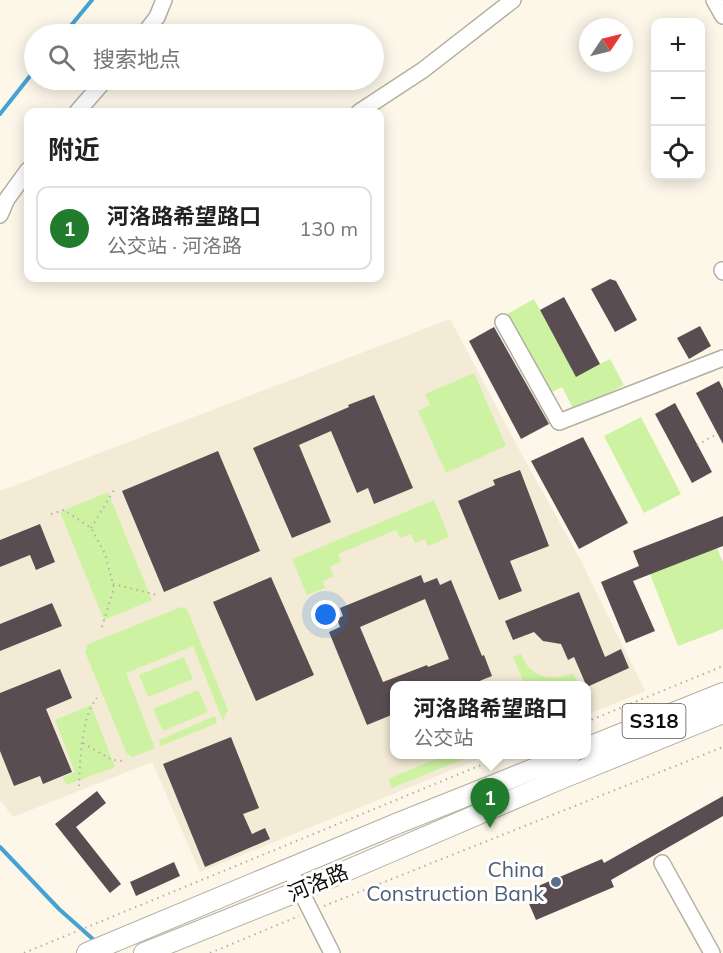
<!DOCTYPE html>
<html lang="zh">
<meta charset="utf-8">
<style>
:root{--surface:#fff;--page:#f2f2f2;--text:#222;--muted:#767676;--line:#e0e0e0;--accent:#217d2d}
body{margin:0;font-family:Mulish,"Noto Sans SC",sans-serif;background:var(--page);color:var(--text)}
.controls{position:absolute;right:18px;top:18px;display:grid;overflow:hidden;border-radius:12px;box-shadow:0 3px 15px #0003}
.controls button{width:54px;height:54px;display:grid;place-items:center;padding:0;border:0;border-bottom:2px solid var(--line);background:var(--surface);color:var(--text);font:30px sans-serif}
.compass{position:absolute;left:579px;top:18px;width:54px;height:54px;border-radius:50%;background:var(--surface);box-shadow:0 3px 15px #0003;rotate:55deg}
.you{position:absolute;left:326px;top:615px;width:21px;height:21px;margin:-15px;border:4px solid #fff;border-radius:50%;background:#1a73e8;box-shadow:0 0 0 9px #1a73e833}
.badge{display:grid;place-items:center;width:39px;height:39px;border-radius:50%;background:var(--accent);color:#fff;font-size:20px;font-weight:700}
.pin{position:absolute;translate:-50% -50px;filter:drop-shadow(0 2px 3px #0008)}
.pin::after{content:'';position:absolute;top:32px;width:21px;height:18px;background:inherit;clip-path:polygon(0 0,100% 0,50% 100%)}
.popup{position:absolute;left:390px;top:681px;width:201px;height:78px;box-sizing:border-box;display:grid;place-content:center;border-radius:12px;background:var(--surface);filter:drop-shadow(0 2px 4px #0005);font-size:20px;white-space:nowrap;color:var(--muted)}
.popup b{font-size:22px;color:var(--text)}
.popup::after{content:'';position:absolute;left:50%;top:100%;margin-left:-12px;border:12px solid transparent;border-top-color:var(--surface)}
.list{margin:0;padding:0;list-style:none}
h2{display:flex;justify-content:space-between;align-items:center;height:78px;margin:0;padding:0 24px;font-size:26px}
h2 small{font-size:20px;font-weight:400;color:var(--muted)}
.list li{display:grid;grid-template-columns:39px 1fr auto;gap:18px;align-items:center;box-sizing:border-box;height:84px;margin:0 12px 12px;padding:0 12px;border:2px solid var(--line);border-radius:12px}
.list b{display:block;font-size:22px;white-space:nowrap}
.list p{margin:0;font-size:20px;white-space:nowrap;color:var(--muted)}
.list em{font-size:20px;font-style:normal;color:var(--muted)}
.icon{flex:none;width:33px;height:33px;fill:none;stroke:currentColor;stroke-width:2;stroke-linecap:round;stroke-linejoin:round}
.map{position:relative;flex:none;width:723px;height:953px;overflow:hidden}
.search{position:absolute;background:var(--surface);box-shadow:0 3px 15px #0003;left:24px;top:24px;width:360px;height:66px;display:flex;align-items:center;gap:15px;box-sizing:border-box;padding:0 21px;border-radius:33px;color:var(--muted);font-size:22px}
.panel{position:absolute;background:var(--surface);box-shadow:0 3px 15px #0003;left:24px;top:108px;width:360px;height:174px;border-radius:12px}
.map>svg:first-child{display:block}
.built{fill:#f4ebd6}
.green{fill:#cdf3a2}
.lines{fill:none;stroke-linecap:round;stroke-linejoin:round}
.stream{stroke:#45a2d4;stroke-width:4}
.building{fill:#5a4d51;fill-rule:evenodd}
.minor-casing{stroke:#b4afa2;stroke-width:18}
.major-casing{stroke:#b4afa2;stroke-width:22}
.path{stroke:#b5b0a5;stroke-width:2;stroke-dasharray:1.5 4.5;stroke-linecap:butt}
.minor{stroke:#fff;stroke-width:15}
.major{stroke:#fff;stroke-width:20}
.service-dot{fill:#5c6f8a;stroke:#fff;stroke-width:2}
.labels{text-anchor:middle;stroke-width:6;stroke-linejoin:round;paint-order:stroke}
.shield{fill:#fff;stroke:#575653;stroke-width:1.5}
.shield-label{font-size:20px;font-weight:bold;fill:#0f0d09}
.service-label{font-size:21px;fill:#4e5e75;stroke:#fff;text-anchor:end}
.street-label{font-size:21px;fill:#0f0d09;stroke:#fff}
</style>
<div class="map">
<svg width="723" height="953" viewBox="0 0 723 953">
<rect width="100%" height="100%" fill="#fcf7e9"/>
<polygon class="built" points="450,319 520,451 580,559 645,691 586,715 586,686 394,686 394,754 489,755 200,872 152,762 13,817 0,800 0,491"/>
<g class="green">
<polygon points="534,299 576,376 610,359 624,385 575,412 562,387 550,393 507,314"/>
<polygon points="474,373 506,446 446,473 418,411 430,405 425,394"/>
<polygon points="641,417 681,494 644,513 604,436"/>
<polygon points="108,492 152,600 104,620 60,512"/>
<polygon points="434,500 449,537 428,546 425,539 415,543 411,534 400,538 396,530 338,554 341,562 330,567 334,576 323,581 325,588 307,595 292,559"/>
<polygon points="717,548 723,562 723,629 678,646 650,574"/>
<polygon points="181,607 187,609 228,710 223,721 193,646 126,673 155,748 133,757 127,754 85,652 88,644"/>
<path d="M521,654C530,678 552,682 573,673L579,685H525L513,657Z"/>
<polygon points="184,657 193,679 148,697 139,675"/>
<polygon points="198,690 208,712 163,731 153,709"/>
<polygon points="91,705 115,767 66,785 63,777 75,772 55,720"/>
<polygon points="215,716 217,723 161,746 159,740"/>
<polygon points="448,754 474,755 392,788 388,779"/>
</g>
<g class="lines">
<g class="stream">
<polyline points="64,34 92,0"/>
<polyline points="0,114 34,71"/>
<polyline points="0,847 59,909 95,941"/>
</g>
</g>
<g class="building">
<polygon points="610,279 616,281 637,320 615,332 591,289"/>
<polygon points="564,297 600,364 576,377 540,310"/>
<polygon points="700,326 711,346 689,359 677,338"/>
<polygon points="494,327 549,424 521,439 469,341"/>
<polygon points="719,381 723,389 723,444 696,393"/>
<polygon points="374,395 413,488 374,504 368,488 357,493 331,431 299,445 331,522 292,538 253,448 349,407 348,405"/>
<polygon points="675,403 712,472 692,483 655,414"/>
<polygon points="583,437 628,523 579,549 531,461"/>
<polygon points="218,451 260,551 164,592 122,491"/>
<polygon points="520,470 549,546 510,561 522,591 499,600 458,501 495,485 493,480"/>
<polygon points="723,516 723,546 633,581 655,631 626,643 601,582 639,566 633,551"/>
<polygon points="40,524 55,562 36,570 30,555 0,567 0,540"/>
<path d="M421,575L424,583L437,578L440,585L451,580L482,656L484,655L492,676L467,686H394V714L367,725L329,632L340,627L337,619L343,616L340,608ZM425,599L449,659L428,667L427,665L383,682L360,627Z"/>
<polygon points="271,577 314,675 256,701 213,602"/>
<polygon points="579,592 605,657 621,649 629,668 587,687 574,657 568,660 561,644 543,641 534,632 513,640 505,621"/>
<polygon points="52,603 62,626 0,651 0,624"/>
<polygon points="60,669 72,698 46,709 72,772 43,784 40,776 14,786 0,751 0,693"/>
<polygon points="231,737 259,808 243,814 252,834 265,828 270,839 205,867 163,764"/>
<polygon points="97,791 106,803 76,827 121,884 110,893 55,824"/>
<polygon points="723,796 723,816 611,880 614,887 536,920 524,892 602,859 604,863"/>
<polygon points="174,862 180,876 136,896 130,882"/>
</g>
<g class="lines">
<defs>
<g id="minor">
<polyline points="714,0 723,16"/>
<polyline points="144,34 157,17 164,0"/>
<polyline points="77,112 105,80"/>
<polyline points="359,112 423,70 513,0"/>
<polyline points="0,215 7,199 28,170"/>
<polyline points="722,270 723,272"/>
<polyline points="503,322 559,422 723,358"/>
<polyline points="662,863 712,953"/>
<polyline points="289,868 332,953"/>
</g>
<g id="major">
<polyline points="586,748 723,693"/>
<polyline points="87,953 396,824 571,754"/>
<polyline points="144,953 299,891 558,780 723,713"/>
</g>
</defs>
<use href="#minor" class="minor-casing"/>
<use href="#major" class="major-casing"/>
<g class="path">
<polyline points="697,445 717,434"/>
<polyline points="51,514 64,510 91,528 105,554 114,588 101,630"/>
<polyline points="91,528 114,490"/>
<polyline points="113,584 157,595"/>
<polyline points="586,722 723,666"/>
<polyline points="83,743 112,760 123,761"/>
<path d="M79,786C80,762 81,716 97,698"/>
<polyline points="324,906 723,747"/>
<polyline points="24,953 508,754"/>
<polyline points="210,953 299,916"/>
</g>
<use href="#minor" class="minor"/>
<use href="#major" class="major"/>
</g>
<circle class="service-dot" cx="556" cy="882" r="6"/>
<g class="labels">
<rect class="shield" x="622.5" y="704" width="63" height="34" rx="4.5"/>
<g class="shield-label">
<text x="654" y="728">S318</text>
</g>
<g class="service-label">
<text x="544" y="877">China<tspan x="544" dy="24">Construction Bank</tspan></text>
</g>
<g class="street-label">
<text transform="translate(318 883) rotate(-23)" y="7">河洛路</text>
</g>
</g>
</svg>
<div class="controls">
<button>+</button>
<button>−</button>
<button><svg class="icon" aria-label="locate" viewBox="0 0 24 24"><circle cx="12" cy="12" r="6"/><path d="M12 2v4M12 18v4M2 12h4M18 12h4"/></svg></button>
</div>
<svg class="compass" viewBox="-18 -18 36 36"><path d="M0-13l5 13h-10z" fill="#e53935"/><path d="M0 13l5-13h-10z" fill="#767676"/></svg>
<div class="you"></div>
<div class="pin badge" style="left:490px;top:828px">1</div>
<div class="popup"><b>河洛路希望路口</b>公交站</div>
<div class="search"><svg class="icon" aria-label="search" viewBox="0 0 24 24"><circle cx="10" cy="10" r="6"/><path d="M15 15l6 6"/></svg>搜索地点</div>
<section class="panel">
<h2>附近<small></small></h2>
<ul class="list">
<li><span class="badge">1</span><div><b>河洛路希望路口</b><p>公交站 · 河洛路</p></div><em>130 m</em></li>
</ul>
</section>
</div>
